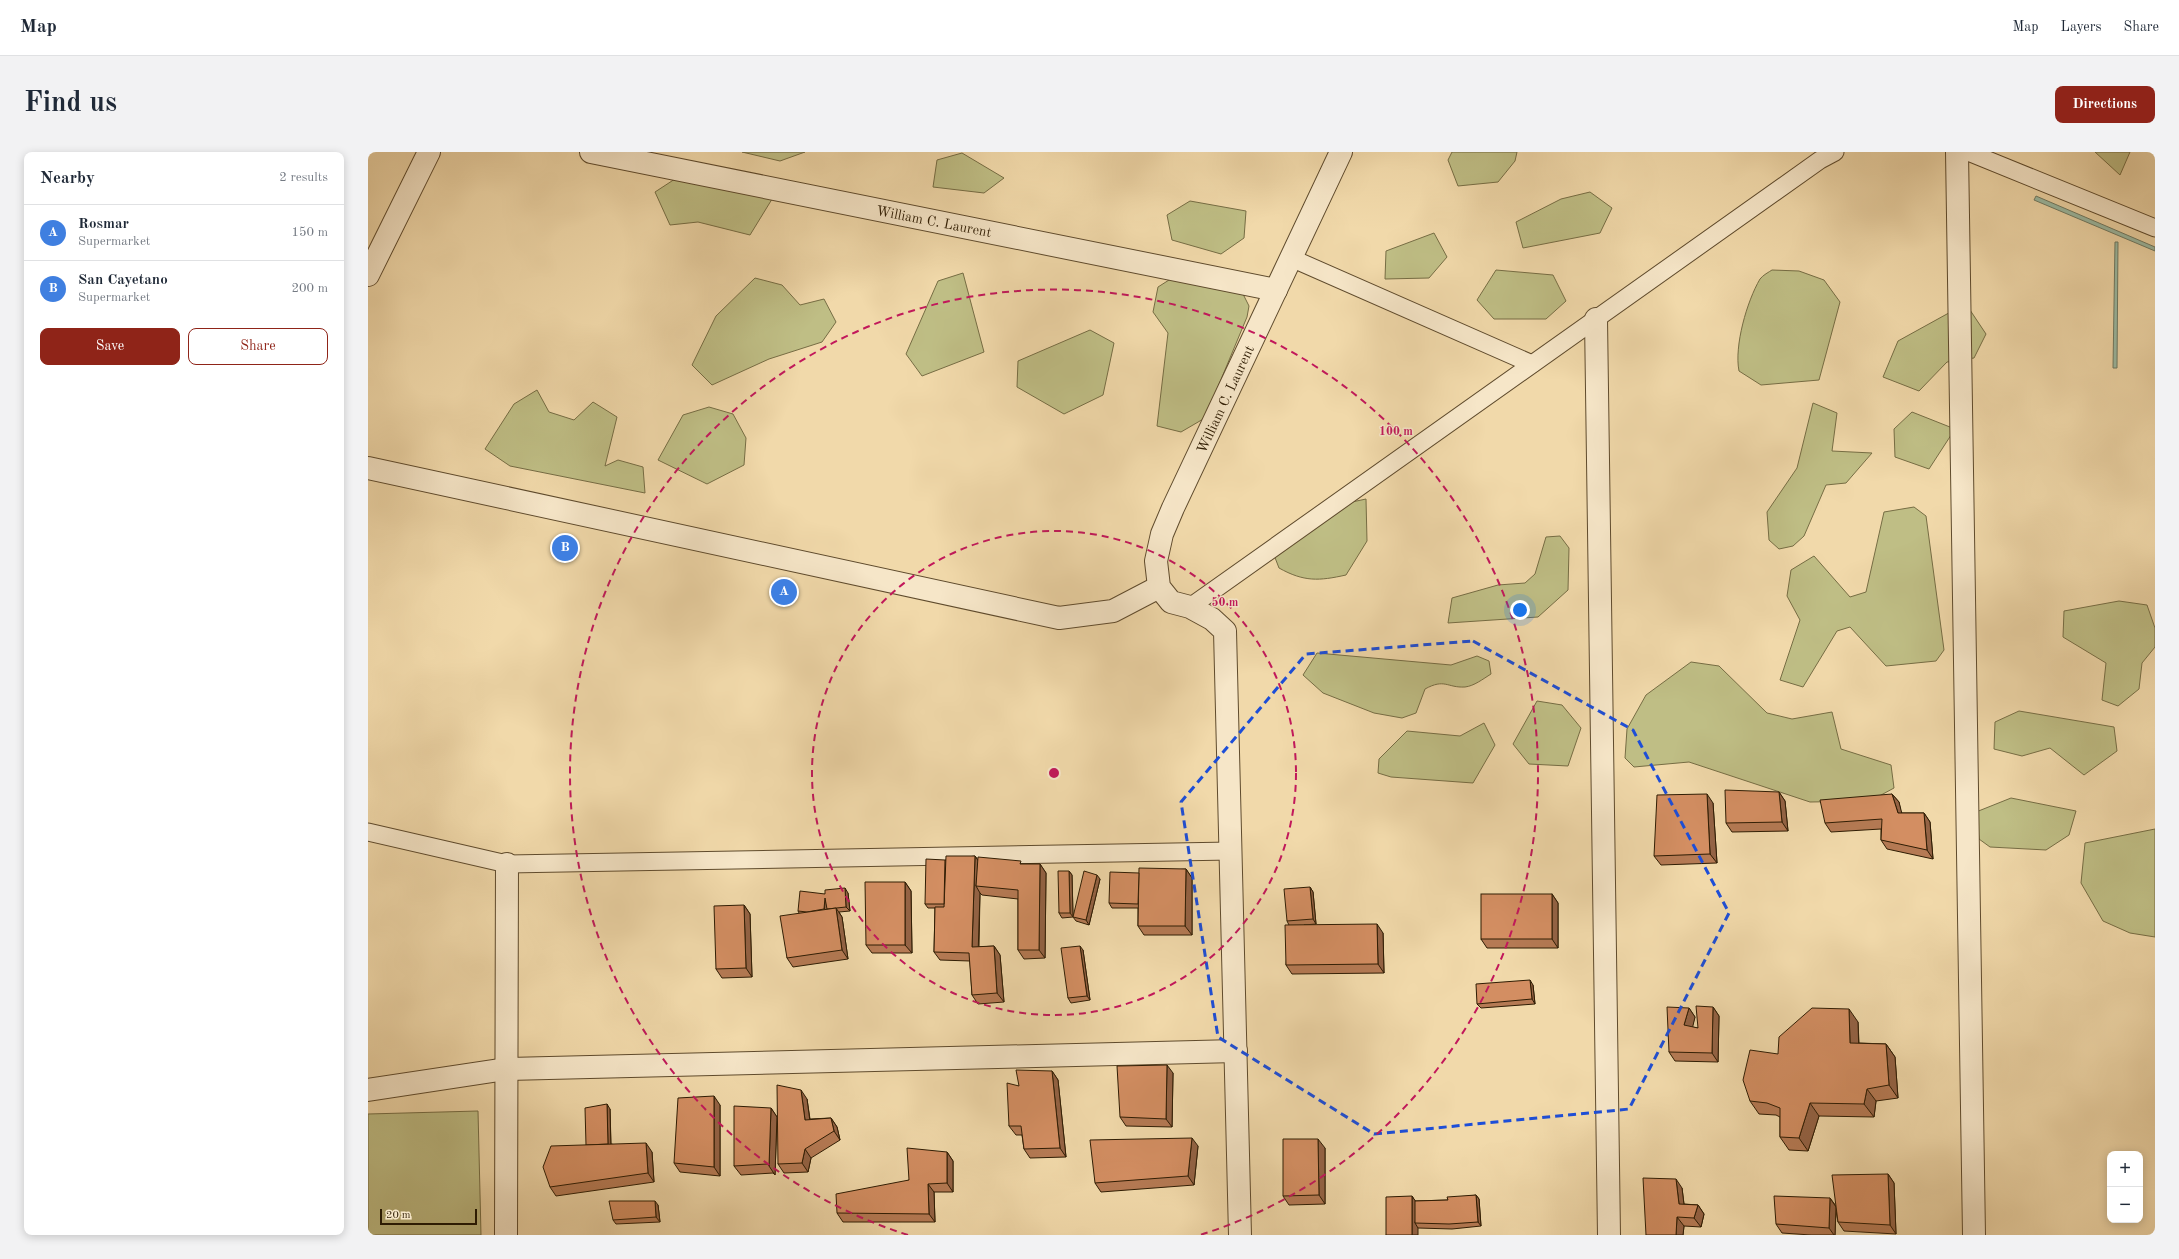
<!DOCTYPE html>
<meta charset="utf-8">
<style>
:root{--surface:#fff;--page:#f2f2f3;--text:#1f2937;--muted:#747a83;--line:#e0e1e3;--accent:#8f2418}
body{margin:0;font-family:"Old Standard TT",serif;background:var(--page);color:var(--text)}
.controls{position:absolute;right:12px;bottom:12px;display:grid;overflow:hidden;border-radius:8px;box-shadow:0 2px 10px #0003}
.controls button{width:36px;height:36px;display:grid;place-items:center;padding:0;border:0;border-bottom:1px solid var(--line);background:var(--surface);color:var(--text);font:20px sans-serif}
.scale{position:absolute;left:12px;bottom:10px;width:97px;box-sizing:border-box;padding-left:4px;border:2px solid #2e1c03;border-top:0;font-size:11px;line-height:14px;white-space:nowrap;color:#2e1c03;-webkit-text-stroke:3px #f6e6c8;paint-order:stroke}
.you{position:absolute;left:1152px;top:458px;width:14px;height:14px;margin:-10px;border:3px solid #fff;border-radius:50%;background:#1a73e8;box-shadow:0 0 0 6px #1a73e833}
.badge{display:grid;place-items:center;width:26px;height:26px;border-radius:50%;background:var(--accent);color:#fff;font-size:13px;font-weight:700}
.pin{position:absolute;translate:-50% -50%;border:2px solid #fff;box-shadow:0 1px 4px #0006}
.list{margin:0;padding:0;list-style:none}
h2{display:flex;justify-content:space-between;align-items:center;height:52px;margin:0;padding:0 16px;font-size:17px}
h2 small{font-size:13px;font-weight:400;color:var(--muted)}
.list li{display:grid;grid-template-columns:26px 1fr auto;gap:12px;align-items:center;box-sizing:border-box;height:56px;padding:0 16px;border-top:1px solid var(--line)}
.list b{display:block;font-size:15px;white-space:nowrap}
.list p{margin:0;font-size:13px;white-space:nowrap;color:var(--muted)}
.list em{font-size:13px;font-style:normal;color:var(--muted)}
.actions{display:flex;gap:8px;padding:12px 16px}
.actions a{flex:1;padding:9px 0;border:1px solid var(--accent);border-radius:8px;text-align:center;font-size:14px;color:var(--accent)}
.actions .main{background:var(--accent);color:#fff}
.map{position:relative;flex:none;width:1787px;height:1083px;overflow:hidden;border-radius:8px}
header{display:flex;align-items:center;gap:24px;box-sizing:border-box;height:56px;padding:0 20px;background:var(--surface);border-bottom:1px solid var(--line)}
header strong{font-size:19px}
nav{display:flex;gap:22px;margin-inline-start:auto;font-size:14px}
.intro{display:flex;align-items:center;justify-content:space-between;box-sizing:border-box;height:96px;padding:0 24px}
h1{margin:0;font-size:28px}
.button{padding:10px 18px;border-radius:8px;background:var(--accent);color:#fff;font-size:14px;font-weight:700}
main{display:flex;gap:24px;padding:0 24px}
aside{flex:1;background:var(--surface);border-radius:8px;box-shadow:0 2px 10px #0003}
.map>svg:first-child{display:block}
.green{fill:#bfbe85;stroke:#766d44}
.water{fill:#9cbba4;stroke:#707b64}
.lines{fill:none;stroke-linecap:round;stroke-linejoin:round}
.lane-casing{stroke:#5f4b2d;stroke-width:19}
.street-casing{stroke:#5f4b2d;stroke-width:24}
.lane{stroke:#f6e6c8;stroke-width:17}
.street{stroke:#f6e6c8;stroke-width:22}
.wall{fill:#b57a54;stroke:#2e1c03}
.shaded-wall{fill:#946345;stroke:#2e1c03}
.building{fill:#d38e62;stroke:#2e1c03}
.marked{fill:none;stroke:#1d4ed8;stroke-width:3;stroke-dasharray:8 5;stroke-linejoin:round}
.ring{fill:none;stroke:#c2185b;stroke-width:2;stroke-dasharray:7 5}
.labels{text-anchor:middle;stroke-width:3;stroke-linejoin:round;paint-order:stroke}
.street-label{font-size:14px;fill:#2e1c03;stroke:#f6e6c8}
.centre{fill:#c2185b;stroke:#f6e6c8;stroke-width:2}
.ring-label{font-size:12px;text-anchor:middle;font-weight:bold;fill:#c2185b;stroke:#f6e6c8;stroke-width:3;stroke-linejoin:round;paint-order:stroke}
</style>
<header>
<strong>Map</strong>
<nav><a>Map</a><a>Layers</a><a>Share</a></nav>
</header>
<div class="intro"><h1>Find us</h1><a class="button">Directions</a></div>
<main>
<aside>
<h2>Nearby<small>2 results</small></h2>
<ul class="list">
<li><span class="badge" style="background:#3f7fe0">A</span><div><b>Rosmar</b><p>Supermarket</p></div><em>150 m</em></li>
<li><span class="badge" style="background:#3f7fe0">B</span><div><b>San Cayetano</b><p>Supermarket</p></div><em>200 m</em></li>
</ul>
<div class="actions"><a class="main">Save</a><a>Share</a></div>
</aside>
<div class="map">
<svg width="1787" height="1083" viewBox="0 0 1787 1083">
<rect width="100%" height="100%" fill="#f1d9aa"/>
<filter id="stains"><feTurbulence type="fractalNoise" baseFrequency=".005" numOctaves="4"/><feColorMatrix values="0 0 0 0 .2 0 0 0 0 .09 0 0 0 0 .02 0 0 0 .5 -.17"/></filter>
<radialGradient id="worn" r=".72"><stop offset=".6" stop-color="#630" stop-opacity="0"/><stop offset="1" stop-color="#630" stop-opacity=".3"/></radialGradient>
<g class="green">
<polygon points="374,0 437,0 412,9"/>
<polygon points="1084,0 1149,0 1147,9 1130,30 1090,34 1080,8"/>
<polygon points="1727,0 1762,0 1752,23"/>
<polygon points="594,1 636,26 616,41 565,35 569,8"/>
<polygon points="310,25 409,39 382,83 330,70 302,73 287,40"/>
<polygon points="1222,40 1244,56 1232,81 1155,96 1148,70 1193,47"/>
<polygon points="822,49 878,59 876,86 853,102 804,88 799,63"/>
<polygon points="1066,81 1079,105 1061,126 1017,127 1018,99"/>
<polygon points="1128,118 1185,123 1198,149 1178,167 1126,167 1109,148"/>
<path d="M1404,118L1431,119L1456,128L1472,150L1451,228L1393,233L1371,219C1366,194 1379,149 1392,127C1395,123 1401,120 1404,118Z"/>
<polygon points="595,121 616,200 554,224 538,202 570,129"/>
<polygon points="812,121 866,124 881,154 879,165 837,266 813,280 789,274 800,181 785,160 790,135"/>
<polygon points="387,126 414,133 432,153 456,147 468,170 454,190 401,207 344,233 324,213 348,164"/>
<polygon points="1588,157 1602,158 1618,182 1606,206 1579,210 1551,239 1515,225 1530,189"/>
<polygon points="722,178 746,191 735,243 696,262 649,235 650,209"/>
<polygon points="169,238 181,260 206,268 225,250 249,265 237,314 250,308 275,315 277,341 142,314 117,297 146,252"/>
<polygon points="1445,251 1469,261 1464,299 1504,301 1478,331 1458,333 1436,384 1425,394 1411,397 1401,388 1399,360 1429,316"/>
<polygon points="341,255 365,262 378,286 376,313 339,332 290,308 315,263"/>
<polygon points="1544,260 1587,277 1561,317 1527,305 1526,277"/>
<path d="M998,347L999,389L978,423C951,429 936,430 911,416L906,403L956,356Z"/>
<polygon points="1546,355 1558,364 1576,498 1568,509 1518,514 1482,475 1469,479 1435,535 1412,528 1432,468 1419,444 1423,418 1446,404 1482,445 1498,440 1516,360"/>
<polygon points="1192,384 1201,396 1200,438 1170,465 1080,471 1084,446 1130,433 1157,431 1167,422 1178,385"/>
<polygon points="1751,449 1779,453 1787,476 1787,495 1774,511 1771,537 1750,554 1734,548 1738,511 1695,485 1696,459"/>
<path d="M949,501L1083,513L1109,504L1121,509L1123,522C1115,527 1106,534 1097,535C1079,536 1077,526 1057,537L1048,561L1034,566L1006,561L955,541L935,523Z"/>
<polygon points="1323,510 1351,514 1399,561 1424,567 1464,560 1473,597 1523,613 1526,636 1502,649 1442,650 1321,610 1266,615 1257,606 1259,577 1278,543"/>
<polygon points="1169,549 1194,553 1213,576 1200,614 1161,612 1145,592"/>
<polygon points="1651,559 1746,575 1749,599 1716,623 1682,596 1654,604 1626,597 1627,570"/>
<polygon points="1116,571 1127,593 1105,631 1023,625 1010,621 1011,607 1039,579 1092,584"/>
<polygon points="1643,646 1708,659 1701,683 1678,698 1622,695 1611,687 1608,660"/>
<polygon points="1787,677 1787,785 1762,781 1735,769 1713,731 1717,691"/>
<polygon points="110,959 113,1083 0,1083 0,962"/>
</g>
<g class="water">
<polygon points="1668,44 1787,95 1787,99 1666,48"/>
<polygon points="1747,90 1750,90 1749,216 1745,216"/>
</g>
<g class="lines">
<defs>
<g id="lane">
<polyline points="1600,0 1787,76"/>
<polyline points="923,106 1164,212"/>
<polyline points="822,455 1452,8 1467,0"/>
<polyline points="0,680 139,712 863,699"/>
</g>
<g id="street">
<polyline points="223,0 908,138"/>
<polyline points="1589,0 1606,1083"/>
<polyline points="0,123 61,0"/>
<polyline points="1228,167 1241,1083"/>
<polyline points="0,316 691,466 745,459 791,435"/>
<polyline points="0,938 138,917 868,899"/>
<polyline points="138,1083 139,712"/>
<polyline points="872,1083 857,479 844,467 822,455 803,450 791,435 788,409 794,382 805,356 973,0"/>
</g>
</defs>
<use href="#lane" class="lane-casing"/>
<use href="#street" class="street-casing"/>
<use href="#lane" class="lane"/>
<use href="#street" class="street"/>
</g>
<g class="wall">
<polygon points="1411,640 1417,649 1420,679 1364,680 1358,671"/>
<polygon points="1524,642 1531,650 1533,661 1556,661 1562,670 1565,707 1519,697 1513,688 1513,677 1463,680 1457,671"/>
<polygon points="1345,651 1349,711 1293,713 1286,704"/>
<polygon points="607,704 610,708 655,712 672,712 678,721 677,806 656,807 650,798 650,747 614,743 612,741 611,795 626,794 632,803 636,850 610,852 604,843 602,809 572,808 566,800 567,756 560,756 557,752 577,708"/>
<polygon points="818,717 824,726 824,783 776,783 770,774 770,756 744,756 741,751 771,721"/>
<polygon points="701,719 704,723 705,763 732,727 721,773 708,769 705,765 694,766 691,761"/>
<polygon points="537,730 543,739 544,801 504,801 498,793"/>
<polygon points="942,735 945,740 948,772 936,773 1015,781 1016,821 924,822 918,813 921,773 919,769"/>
<polygon points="480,741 482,759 471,760 474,765 480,807 425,815 419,806 431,761 430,759 457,742"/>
<polygon points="1184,742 1190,751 1190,796 1119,796 1113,787"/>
<polygon points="376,753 382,762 384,825 354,826 348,817"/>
<polygon points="715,798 722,848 703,851 700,846"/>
<polygon points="1165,833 1167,852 1113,856 1109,852"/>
<polygon points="1345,855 1351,864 1350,910 1307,909 1301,900 1321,856 1327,865 1324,875 1330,876"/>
<polygon points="1490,870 1491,891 1518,892 1527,905 1530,946 1508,949 1506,965 1451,964 1440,999 1421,998 1412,985 1412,965 1408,963 1391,962 1382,949 1410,902"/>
<polygon points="684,919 690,928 698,1005 662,1006 656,997 654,983 648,983 641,974 651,934"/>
<polygon points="805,921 804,975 758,974 752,965"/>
<polygon points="439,947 442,967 463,966 469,975 472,988 443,1006 440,1020 416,1021 410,1012"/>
<polygon points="352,953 352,1024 312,1020 306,1011"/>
<polygon points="403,956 409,965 407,1023 405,1021 373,1023 366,1014"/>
<polygon points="242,957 243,992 284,1000 286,1030 188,1044 182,1035 218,993"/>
<polygon points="830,994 826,1033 733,1040 727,1031"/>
<polygon points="957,996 957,1052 921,1053 915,1044"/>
<polygon points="579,1000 585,1009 585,1040 566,1040 567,1070 475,1070 469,1061 541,1028"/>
<polygon points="1520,1022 1526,1031 1528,1082 1476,1079 1470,1070 1468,1058 1467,1083 1443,1083 1414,1081 1408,1072 1462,1046 1468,1054"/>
<polygon points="1314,1036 1316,1052 1330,1053 1336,1062 1333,1075 1316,1074 1315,1083 1278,1083"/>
<polygon points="1108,1043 1111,1047 1113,1074 1084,1077 1050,1076 1018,1083 1044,1044 1047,1049 1080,1048"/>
<polygon points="290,1053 292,1070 248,1072 245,1068"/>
</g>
<g class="shaded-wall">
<polygon points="1411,640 1417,649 1420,679 1414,670"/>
<polygon points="1339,642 1345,651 1349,711 1342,702"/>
<polygon points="1524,642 1531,650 1536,670 1530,661"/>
<polygon points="1556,661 1562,670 1565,707 1559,698"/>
<polygon points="607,704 613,713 608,734 612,741 610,804 604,795"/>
<polygon points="672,712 678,721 677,806 671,798"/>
<polygon points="818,717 824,726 824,783 817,774"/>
<polygon points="701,719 704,723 705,765 702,761"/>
<polygon points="729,723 732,727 721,773 718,768"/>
<polygon points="537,730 543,739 544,801 537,793"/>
<polygon points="942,735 945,740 948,772 945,767"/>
<polygon points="477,736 480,741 482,759 478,755"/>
<polygon points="1184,742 1190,751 1190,796 1184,787"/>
<polygon points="457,746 460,757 456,762"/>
<polygon points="376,753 382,762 384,825 378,816"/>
<polygon points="468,756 474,765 480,807 474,798"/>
<polygon points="1009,772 1015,781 1016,821 1010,812"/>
<polygon points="626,794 632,803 636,850 629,841"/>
<polygon points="712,794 715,798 722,848 719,844"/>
<polygon points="1162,828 1165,833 1167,852 1164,847"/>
<polygon points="1345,855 1351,864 1350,910 1344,901"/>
<polygon points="1321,856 1327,865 1323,882 1316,873"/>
<polygon points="1481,857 1490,870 1491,904 1482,891"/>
<polygon points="1518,892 1527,905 1530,946 1521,933"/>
<polygon points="799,913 805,921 804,975 798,967"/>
<polygon points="684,919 690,928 698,1005 692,996"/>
<polygon points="1499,937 1508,949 1506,965 1496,952"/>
<polygon points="433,938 439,947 443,977 437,968"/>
<polygon points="346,944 352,953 352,1024 346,1015"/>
<polygon points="1442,951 1451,964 1440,999 1431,986"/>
<polygon points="239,952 242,957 243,1001 240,997"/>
<polygon points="403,956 409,965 407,1023 401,1014"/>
<polygon points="463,966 469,975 472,988 466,979"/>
<polygon points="824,986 830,994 826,1033 820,1024"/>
<polygon points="950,987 957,996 957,1052 951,1043"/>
<polygon points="278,991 284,1000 286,1030 280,1021"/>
<polygon points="437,997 443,1006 440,1020 434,1011"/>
<polygon points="579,1000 585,1009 585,1040 579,1031"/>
<polygon points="1520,1022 1526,1031 1528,1082 1522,1073"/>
<polygon points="1308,1027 1314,1036 1317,1061 1311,1052"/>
<polygon points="560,1032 566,1040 567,1070 561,1062"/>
<polygon points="1108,1043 1111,1047 1113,1074 1110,1070"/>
<polygon points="1044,1044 1050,1053 1047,1071 1050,1076 1050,1083 1044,1083"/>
<polygon points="1462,1046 1468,1055 1467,1083 1466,1083 1461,1076"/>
<polygon points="287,1049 290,1053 292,1070 288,1065"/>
<polygon points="1330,1053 1336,1062 1333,1075 1326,1066"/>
<polygon points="1309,1065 1316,1074 1315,1083 1308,1083"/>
</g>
<g class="building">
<polygon points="1357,638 1411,640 1414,670 1358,671"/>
<polygon points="1339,642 1342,702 1286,704 1289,643"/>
<polygon points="1524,642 1530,661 1556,661 1559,698 1513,688 1514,667 1457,671 1452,648"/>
<polygon points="578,704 607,704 604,795 626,794 629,841 604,843 601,801 566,800 567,755 576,755"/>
<polygon points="610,705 653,709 652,712 672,712 671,798 650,798 650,738 608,734"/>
<polygon points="558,707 577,708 576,752 557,752"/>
<polygon points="771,716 818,717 817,774 770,774"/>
<polygon points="690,719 701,719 702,761 691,761"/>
<polygon points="716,719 729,723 718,768 705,765"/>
<polygon points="742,720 771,721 770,752 741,751"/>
<polygon points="497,730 537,730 537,793 498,793"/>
<polygon points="942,735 945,767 919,769 916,737"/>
<polygon points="477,736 478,755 459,757 457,746 456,757 439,760 430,759 432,739 457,742 457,738"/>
<rect x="1113" y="742" width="71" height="45"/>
<polygon points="376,753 378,816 348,817 346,754"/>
<polygon points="468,756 474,798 419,806 412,764"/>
<polygon points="1009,772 1010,812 918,813 917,773"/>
<polygon points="712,794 719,844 700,846 693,796"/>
<polygon points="1162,828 1164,847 1109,852 1108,832"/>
<polygon points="1328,854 1345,855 1344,901 1301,900 1299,855 1321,856 1316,873 1330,876"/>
<polygon points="1444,856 1481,857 1482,891 1518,892 1521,933 1499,937 1496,952 1442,951 1431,986 1412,985 1412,956 1399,951 1382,949 1375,928 1382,898 1410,902 1411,885"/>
<polygon points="799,913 798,967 752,965 749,914"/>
<polygon points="648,918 684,919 692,996 656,997 653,974 641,974 639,931 651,934"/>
<polygon points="409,933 433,938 437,968 463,966 466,979 437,997 434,1011 410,1012"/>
<polygon points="346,944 346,1015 306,1011 310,946"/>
<polygon points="239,952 240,992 218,993 217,956"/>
<polygon points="366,954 403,956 401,1014 399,1012 366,1014"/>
<polygon points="824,986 820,1024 727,1031 722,988"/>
<polygon points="915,987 950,987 951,1043 915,1044"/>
<polygon points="278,991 280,1021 182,1035 175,1015 183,994"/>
<polygon points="539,996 579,1000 579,1031 560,1032 561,1062 469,1061 468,1042 541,1028"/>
<polygon points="1520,1022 1522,1073 1470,1070 1464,1023"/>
<polygon points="1275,1026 1308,1027 1311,1052 1330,1053 1326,1066 1309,1065 1308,1083 1278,1083"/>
<polygon points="1108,1043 1110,1070 1081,1072 1047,1071 1047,1049 1080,1048 1079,1045"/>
<polygon points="1044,1044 1044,1083 1018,1083 1018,1045"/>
<polygon points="1406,1044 1462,1046 1461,1076 1408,1072"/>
<polygon points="241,1049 287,1049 288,1065 245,1068"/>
</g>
<path class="marked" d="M1105,489L1265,578L1361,761L1261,957L1006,982L850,885L813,650L938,502Z"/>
<g class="ring">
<circle cx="686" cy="621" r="242"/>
<path d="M540 1083A484 484 0 1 1 832 1083"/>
</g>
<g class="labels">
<g class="street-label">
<text transform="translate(566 69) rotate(11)" y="5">William C. Laurent</text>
<text transform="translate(857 247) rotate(-65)" y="5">William C. Laurent</text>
</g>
</g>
<circle cx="686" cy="621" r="6" class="centre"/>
<g class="ring-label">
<text x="1028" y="283">100 m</text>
<text x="857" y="454">50 m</text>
</g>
<rect width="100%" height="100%" filter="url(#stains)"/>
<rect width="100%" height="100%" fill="url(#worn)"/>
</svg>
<div class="controls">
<button>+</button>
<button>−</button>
</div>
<div class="scale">20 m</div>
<div class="you"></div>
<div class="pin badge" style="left:416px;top:440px;background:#3f7fe0">A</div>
<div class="pin badge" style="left:197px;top:396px;background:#3f7fe0">B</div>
</div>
</main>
